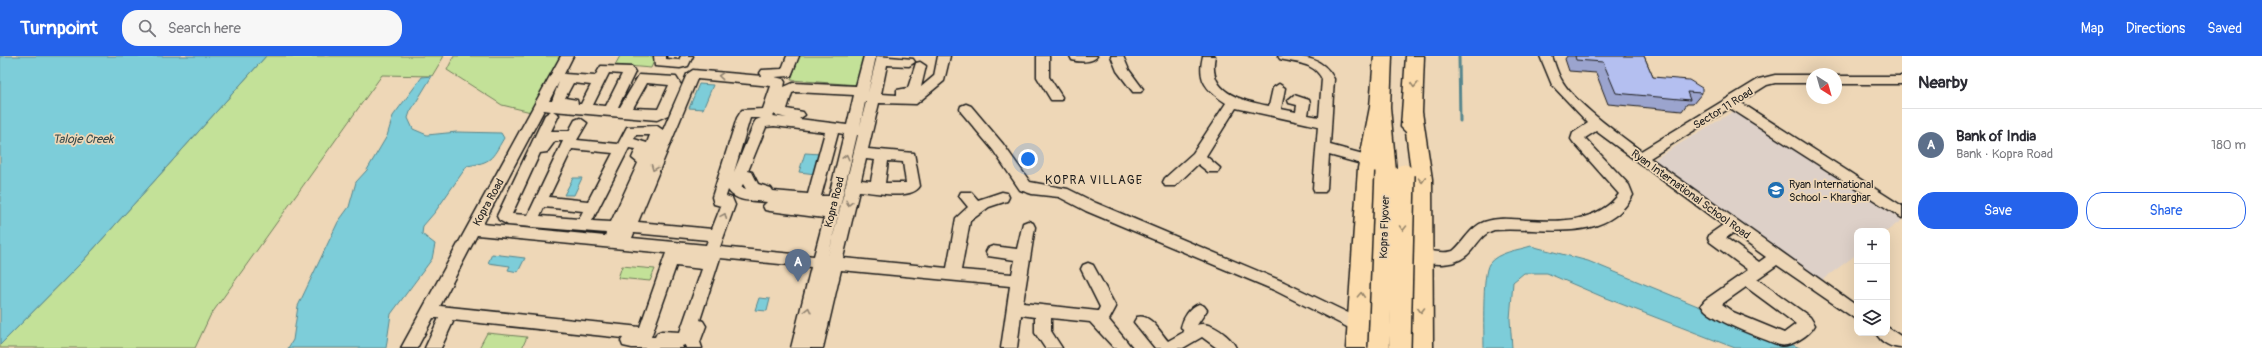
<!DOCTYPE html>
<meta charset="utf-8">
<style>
:root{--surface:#fff;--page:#f7f7f7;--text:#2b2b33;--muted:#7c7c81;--line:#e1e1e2;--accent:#2563eb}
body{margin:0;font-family:Pangolin,sans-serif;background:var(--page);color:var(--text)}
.controls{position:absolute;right:12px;bottom:12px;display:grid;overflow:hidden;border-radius:8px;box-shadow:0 4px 16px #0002}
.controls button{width:36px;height:36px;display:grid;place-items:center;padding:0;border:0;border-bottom:1px solid var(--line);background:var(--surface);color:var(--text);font:20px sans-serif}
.compass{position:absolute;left:1806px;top:12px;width:36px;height:36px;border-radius:50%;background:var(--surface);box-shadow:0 4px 16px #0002;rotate:143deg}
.you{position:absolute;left:1028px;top:103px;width:14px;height:14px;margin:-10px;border:3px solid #fff;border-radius:50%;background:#1a73e8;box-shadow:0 0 0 6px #1a73e833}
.badge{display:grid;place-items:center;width:26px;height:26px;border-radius:50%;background:var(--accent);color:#fff;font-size:13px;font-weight:700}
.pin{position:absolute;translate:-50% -33px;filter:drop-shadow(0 1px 2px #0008)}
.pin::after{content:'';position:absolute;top:21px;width:14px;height:12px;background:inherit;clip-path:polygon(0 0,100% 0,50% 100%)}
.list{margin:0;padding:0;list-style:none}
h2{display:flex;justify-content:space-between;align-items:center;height:52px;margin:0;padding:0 16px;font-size:17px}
h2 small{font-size:13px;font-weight:400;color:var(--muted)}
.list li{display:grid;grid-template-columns:26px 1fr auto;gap:12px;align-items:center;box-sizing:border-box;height:72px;padding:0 16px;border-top:1px solid var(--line)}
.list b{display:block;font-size:15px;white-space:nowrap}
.list p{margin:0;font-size:13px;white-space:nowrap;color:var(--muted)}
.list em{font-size:13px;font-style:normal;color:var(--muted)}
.actions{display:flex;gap:8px;padding:12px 16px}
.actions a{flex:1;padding:9px 0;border:1px solid var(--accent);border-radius:16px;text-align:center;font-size:14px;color:var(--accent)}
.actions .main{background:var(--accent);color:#fff}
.icon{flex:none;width:22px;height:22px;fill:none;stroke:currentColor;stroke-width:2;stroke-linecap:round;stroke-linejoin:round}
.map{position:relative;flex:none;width:1902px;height:292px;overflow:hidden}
header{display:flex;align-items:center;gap:24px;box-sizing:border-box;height:56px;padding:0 20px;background:var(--accent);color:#fff}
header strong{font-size:19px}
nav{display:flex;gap:22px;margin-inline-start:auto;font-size:14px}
.search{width:280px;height:36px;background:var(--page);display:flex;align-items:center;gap:10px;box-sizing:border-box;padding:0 14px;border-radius:16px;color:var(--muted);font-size:15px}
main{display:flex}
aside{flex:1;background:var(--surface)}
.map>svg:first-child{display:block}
.built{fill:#ddd0c8}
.green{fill:#c3e198;stroke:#707e5a}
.water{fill:#7dcdd9;stroke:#56868d}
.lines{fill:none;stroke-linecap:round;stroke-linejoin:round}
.stream{stroke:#56868d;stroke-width:3}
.minor-casing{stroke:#1c1c1c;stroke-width:3}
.highway-casing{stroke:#1c1c1c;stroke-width:3}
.minor{fill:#eed7b7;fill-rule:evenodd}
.highway{fill:#fcdcac;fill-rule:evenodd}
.highway-bridge-casing{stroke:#1c1c1c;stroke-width:24;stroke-linecap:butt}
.highway-bridge{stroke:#fcdcac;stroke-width:21}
.wall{fill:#9ba4ce;stroke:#1c1c1c}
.building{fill:#b4bff0;stroke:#1c1c1c}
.oneway{stroke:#908371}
.oneway2{stroke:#97866b}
.labels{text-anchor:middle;stroke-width:3.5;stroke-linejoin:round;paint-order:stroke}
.street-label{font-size:11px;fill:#1c1c1c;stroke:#eed7b7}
.poi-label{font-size:11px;fill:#1c1c1c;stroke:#eed7b7;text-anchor:start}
.water-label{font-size:12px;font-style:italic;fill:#34484b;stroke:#eed7b7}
.neighbourhood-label{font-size:12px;letter-spacing:1px;fill:#1c1c1c;stroke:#eed7b7}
</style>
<header>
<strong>Turnpoint</strong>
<div class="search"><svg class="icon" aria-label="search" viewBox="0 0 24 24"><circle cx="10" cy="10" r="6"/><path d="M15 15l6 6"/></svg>Search here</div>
<nav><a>Map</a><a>Directions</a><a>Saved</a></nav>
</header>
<main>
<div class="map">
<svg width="1902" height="292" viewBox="0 0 1902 292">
<rect width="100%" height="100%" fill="#eed7b7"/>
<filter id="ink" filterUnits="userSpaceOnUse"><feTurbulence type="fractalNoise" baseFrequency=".025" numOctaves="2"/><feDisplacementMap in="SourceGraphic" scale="8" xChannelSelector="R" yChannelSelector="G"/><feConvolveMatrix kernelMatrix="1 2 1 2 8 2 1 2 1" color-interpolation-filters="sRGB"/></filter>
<g filter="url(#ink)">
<polygon class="built" points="1734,55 1902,164 1887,175 1857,175 1857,198 1822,224 1653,104"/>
<g class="green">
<polygon points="266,0 444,0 432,20 382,19 210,260 195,292 0,292 0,289 81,207"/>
<polygon points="454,0 561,0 531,56 502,49 447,14"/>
<polygon points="620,0 656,0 651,12 615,9"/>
<polygon points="799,0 866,0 858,29 791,24"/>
<polygon points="622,210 655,213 650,225 618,222"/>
<polygon points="487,277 527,281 522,292 479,292"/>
</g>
<g class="water">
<polygon points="0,0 266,0 81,207 0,289"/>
<path d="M432,20L410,56L408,62L413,73L427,79L457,76L501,77L504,82C491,104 492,106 467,110L435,156L423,170L422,178L435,188L432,203L391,258L386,292H288L293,284L298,250L338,166L349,151L356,126L367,114L387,80L393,60L422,21Z"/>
<polygon points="699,28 713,29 703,53 689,52"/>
<polygon points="805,97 821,98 816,118 799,116"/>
<polygon points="573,122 582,122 574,139 564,139"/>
<path d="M1531,190L1588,205L1800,292H1735L1603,241L1547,217H1524L1513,226L1510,263L1512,292H1484C1484,276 1482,219 1489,208C1497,196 1519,194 1531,190Z"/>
<polygon points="492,198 525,202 518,216 508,214 510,210 488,207"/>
<polygon points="759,242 770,243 767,255 755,254"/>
</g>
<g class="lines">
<polyline class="stream" points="1459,0 1460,65"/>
<defs>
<g id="minor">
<path d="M561,0H573L564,18L595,20L601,10L632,11L635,16L618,51H620L639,19L676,21L681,29L669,56L668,59L657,64L553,55L559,59L551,75H569L575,64L580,62L587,67L577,84L618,88L627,71L657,70L663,74L687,18L693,14L762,20L760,17L762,14L782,13L787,0H799L791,20L775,21L783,23L785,26L784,31L793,27L856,30L864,0H876L868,37L877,0L913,3L915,6L909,10L887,9L881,38L897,39V34L908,32L916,7L920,6L926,10L921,31L934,20L938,0H950L944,25L916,48L879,47L868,93L914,97L920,130C911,145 874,136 859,135L843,202L947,212L956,162L968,151L959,140L961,136H971L978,144L1002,136L1007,137L1009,141L1007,145L989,151L970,165L961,214L1012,218L1015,204L988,200L986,196L988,192L993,190L1017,193L1023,167L1028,165L1033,167L1035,171L1023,247L1098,255L1100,251L1081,213L1083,209L1088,207L1093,209L1116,251L1109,264L1132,292H1114L1090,266L1051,262V275L1062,292H1045L1035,277V261L1021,259L1017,292H1001L1010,230L841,214L823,292H807L826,213L807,292H791L811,211L720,202L700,264L703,265L706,270L700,286L702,292H686L685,289L682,290L683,292H632L623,290L621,285L623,282L452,264L453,266L441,292H425L439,262H433L417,292H401ZM609,17L622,18L606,50L593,49ZM697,23L771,30L763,53L742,54L737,62L712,141L714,148L721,150L712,173L638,166ZM559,26L552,45H549ZM573,27L591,29L581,48H578L577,44L565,42ZM647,27L669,29L658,53L633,52ZM795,36L854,39L847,69L799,63L805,59L803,56L787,53L792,37ZM865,46H866L860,70ZM544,54L551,55L545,59L497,160L499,164L508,169L606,177L605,180L483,168ZM775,58V59L787,62L773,60ZM750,62H761L756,64L754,67L734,116ZM774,70L825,76L808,138L773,135L771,132L758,128L752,116L748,115L766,71ZM838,77L844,78L829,140H821ZM636,79H650L647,87L634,83ZM857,79H858L828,201ZM555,85H563L528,159L512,158L540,97L547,96ZM629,92L636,93L632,102L638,107L611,166L592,165ZM572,93L613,97L588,145L549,141ZM866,103L875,104L871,125L861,124ZM888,105L903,106L906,127H885ZM743,128L746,133L741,131ZM728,134C737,147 753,144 767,146L763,150L765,154L770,155L824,162L814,200L720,191L735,149L732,142L726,140ZM544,151L583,155L579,163L540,160ZM634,177L708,184L706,189L632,182ZM477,179L666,197L640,271L440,250ZM676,210L702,213L680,276L662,275L657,277L655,281H651Z"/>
<polygon points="654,0 666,0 666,3 679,4 681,0 693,0 688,10 680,12 655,10"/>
<polygon points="1037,0 1049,0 1049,21 1062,41 1061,44 1051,44 1037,21"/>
<path d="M1070,0H1097C1093,7 1078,6 1072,4Z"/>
<polygon points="1111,0 1123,0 1129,14 1143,33 1141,36 1133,36 1117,15"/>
<path d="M1203,0H1215C1207,37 1240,44 1269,50L1273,32L1279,28L1285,32L1281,53L1296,56L1297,49L1289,47L1288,44L1294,39L1309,44L1310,47L1308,59L1319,61L1322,23C1314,6 1295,7 1280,3L1278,0C1301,0 1323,0 1334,23L1330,89L1374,101L1376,105L1374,109L1369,110L1329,99L1327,132L1325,136H1315L1313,132L1318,70L1236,52L1206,100L1220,112L1218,116H1208L1198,108L1175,130H1165L1163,126L1165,122L1193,97L1226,47C1206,34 1197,24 1203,0Z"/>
<path d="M1540,0H1552C1555,8 1557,16 1561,23C1572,45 1620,79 1641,95L1759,23L1775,19H1812V27H1775L1767,29L1740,46L1902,150V162L1730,52L1650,102L1857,250V264L1777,209L1757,223L1810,261L1815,269C1810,279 1790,292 1779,289C1762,282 1709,264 1701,249L1705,244L1748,214L1710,186L1708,182L1710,178L1723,169L1596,75L1585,82L1629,129L1633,139C1605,190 1540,170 1494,174C1483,177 1478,187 1471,195C1458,211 1434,210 1416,204L1414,200L1416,196C1428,192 1441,199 1453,195C1464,186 1470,171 1484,166C1498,161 1511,163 1526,164C1558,166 1598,167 1619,138L1573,86L1571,83L1573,77L1588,67L1552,29ZM1733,177L1766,201L1759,206L1726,182ZM1746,231L1796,268L1784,277L1733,256L1722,248Z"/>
<rect x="1836" y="20" width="66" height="8"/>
<polygon points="966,48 971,50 1003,88 1030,126 1068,133 1096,147 1284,226 1369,267 1372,272 1369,277 1364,279 1359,277 1274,234 1086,155 1059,141 1032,138 1020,134 993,94 961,56 960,53 961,50"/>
<path d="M1199,248L1204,250L1207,254L1197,269C1210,264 1231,281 1236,292H1217L1202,281L1183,292H1155L1134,266L1137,261C1150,257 1160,276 1168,285L1184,276L1181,271C1183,262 1190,251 1199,248Z"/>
<path d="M1887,271L1902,281V292C1892,292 1881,287 1876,277H1887Z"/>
</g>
<g id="highway">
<polygon points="1374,0 1392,0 1390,51 1396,116 1393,121 1386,124 1378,120 1370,292 1346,292 1358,112 1370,51"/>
<polygon points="1406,0 1424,0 1422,56 1432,123 1433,292 1409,292 1412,123 1406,76 1401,71"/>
</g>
</defs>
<use href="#minor" class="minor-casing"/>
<use href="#highway" class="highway-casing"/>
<use href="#minor" class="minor"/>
<use href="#highway" class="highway"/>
<defs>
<g id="highway-bridge">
<polyline points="1379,292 1386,116"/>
<polyline points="1400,292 1404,119"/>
</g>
</defs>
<use href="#highway-bridge" class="highway-bridge-casing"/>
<use href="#highway-bridge" class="highway-bridge"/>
</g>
<polygon class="wall" points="1567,0 1644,0 1653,21 1702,37 1693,48 1687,48 1682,55 1608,48 1596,17 1569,15 1565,3"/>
<polygon class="building" points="1575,0 1644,0 1653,21 1689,24 1702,32 1702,37 1687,36 1690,44 1616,37 1603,6 1576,4"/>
<defs><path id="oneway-chevron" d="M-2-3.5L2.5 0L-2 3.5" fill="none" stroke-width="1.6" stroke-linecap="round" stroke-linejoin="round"/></defs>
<g class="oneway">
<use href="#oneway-chevron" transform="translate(721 20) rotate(-175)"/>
<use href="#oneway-chevron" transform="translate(846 101) rotate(-76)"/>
<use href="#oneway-chevron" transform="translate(654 112) rotate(112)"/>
<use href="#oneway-chevron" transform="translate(849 147) rotate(103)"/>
<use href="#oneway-chevron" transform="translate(724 160) rotate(-66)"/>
<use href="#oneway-chevron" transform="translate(808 254) rotate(-76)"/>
</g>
<g class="oneway2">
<use href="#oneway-chevron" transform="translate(1414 29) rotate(92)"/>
<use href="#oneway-chevron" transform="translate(1422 124) rotate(87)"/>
<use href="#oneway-chevron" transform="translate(1403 172) rotate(91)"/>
<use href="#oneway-chevron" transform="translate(1361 239) rotate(-87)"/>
<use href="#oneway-chevron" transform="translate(1421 254) rotate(90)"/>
</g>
</g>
<defs>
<symbol id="school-disc" viewBox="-11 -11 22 22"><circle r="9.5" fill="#1f6fb2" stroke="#eed7b7"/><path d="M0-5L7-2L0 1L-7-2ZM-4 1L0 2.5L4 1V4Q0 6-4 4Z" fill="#fff"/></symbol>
</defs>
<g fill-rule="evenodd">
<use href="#school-disc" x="1766" y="124" width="20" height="20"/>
</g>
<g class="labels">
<g class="street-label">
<text transform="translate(1723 52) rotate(-32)" y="4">Sector 11 Road</text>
<text transform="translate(1691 138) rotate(36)" y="4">Ryan International School Road</text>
<text transform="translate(488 146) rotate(-61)" y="4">Kopra Road</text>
<text transform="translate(834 146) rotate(-76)" y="4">Kopra Road</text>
<text transform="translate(1384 171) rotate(-88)" y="4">Kopra Flyover</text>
</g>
<g class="poi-label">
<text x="1789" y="132">Ryan International<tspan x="1789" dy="13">School - Kharghar</tspan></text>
</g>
<g class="water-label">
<text x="83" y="87">Taloje Creek</text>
</g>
<g class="neighbourhood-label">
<text x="1094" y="128">KOPRA VILLAGE</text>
</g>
</g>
</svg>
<div class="controls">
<button>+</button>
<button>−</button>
<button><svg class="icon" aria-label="layers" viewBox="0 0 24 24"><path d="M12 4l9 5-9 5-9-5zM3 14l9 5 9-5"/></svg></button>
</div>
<svg class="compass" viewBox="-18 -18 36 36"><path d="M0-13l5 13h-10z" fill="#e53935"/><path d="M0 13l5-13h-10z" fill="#7c7c81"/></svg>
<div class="you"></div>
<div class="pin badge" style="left:798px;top:226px;background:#5c6f8a">A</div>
</div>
<aside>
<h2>Nearby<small></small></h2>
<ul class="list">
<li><span class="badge" style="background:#5c6f8a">A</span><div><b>Bank of India</b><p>Bank · Kopra Road</p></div><em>180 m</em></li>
</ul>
<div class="actions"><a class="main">Save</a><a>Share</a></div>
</aside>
</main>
